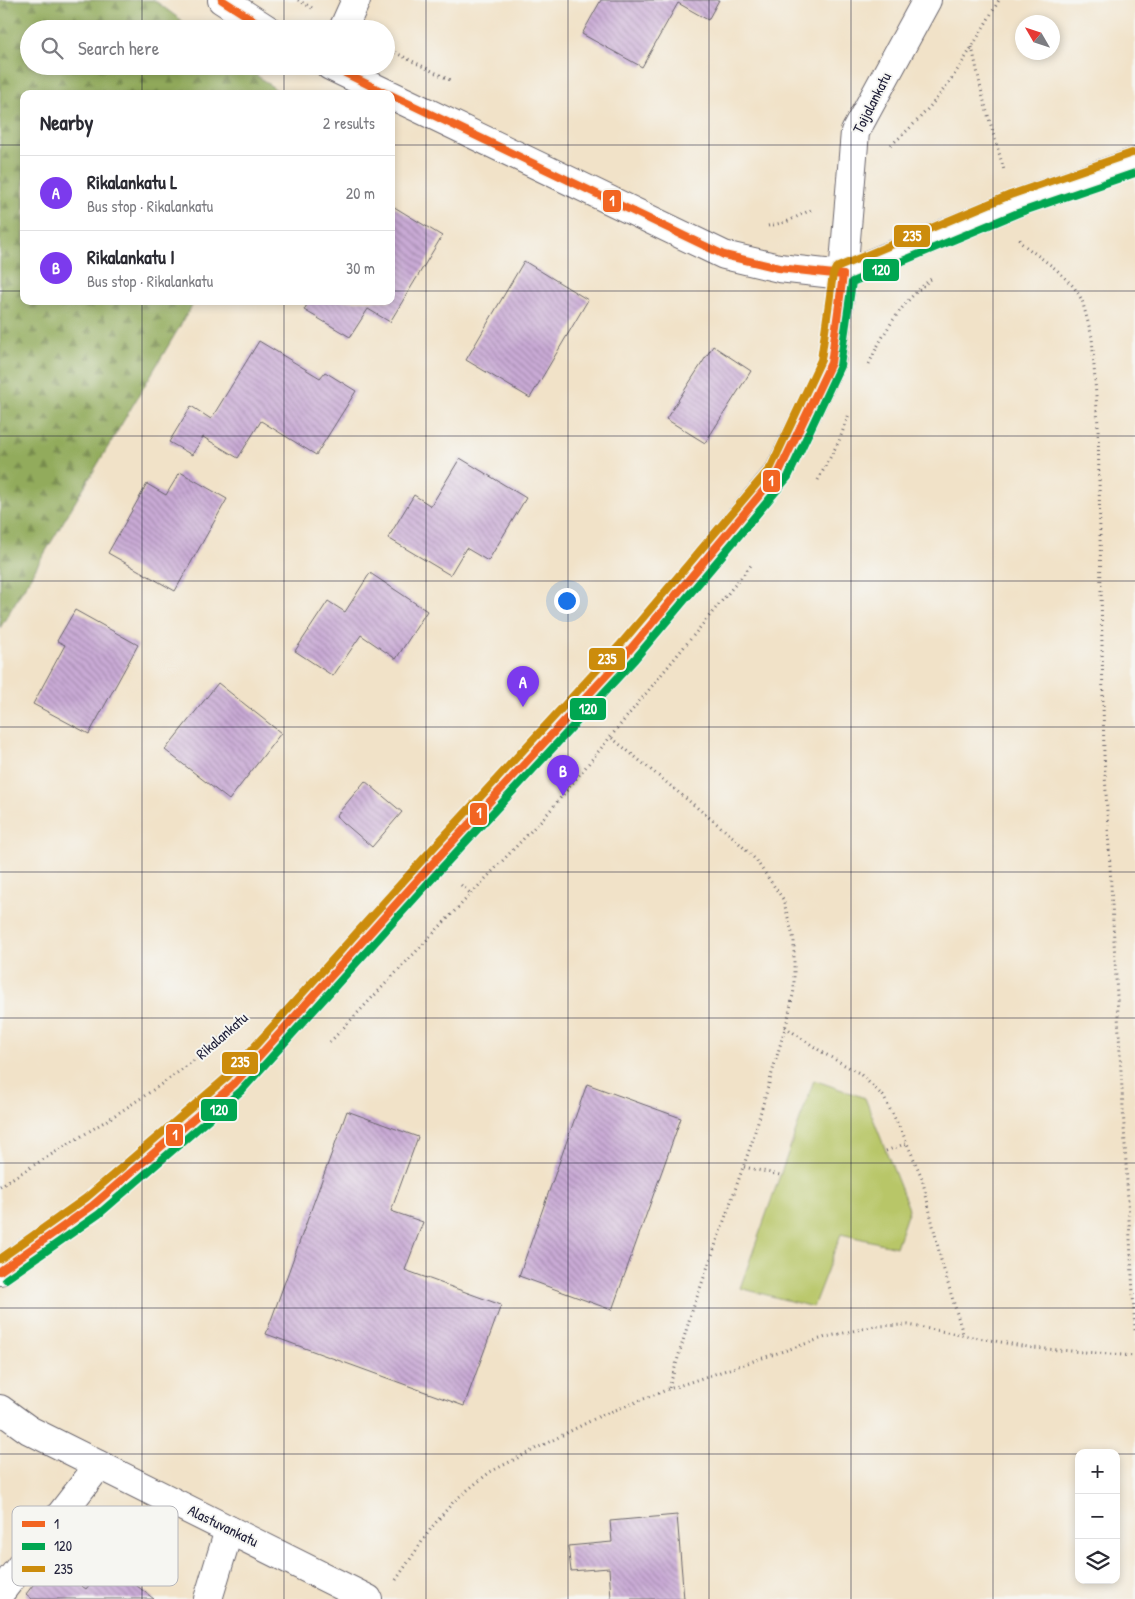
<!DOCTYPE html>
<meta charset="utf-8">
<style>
:root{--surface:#fff;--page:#f2f2f3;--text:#2b2b33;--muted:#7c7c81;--line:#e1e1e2;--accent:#7c3aed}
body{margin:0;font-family:"Patrick Hand",sans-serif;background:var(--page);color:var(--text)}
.controls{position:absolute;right:15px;bottom:15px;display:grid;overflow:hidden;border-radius:10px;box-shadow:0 2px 8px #0003}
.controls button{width:45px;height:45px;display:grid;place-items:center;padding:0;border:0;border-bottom:1px solid var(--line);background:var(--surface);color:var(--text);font:25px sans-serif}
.compass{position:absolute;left:1015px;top:15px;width:45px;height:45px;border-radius:50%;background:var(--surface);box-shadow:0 2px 8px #0003;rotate:309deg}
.you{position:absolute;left:566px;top:600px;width:18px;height:18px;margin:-12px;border:4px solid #fff;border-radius:50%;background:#1a73e8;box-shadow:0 0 0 8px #1a73e833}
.badge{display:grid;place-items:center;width:32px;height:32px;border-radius:50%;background:var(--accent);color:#fff;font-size:16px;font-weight:700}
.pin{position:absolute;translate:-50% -41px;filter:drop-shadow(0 1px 2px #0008)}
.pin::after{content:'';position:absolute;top:26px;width:18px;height:15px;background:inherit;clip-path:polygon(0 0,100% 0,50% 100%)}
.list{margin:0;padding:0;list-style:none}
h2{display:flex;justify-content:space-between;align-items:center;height:65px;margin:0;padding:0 20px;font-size:21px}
h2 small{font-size:16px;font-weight:400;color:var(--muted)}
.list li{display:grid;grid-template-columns:32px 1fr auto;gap:15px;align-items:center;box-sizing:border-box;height:75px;padding:0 20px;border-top:1px solid var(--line)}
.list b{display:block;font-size:19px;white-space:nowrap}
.list p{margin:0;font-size:16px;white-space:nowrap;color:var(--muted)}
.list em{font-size:16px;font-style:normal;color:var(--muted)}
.icon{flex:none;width:28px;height:28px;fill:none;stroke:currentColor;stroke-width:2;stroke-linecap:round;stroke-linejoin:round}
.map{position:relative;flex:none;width:1135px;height:1599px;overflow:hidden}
.search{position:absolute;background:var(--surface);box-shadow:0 2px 8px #0003;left:20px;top:20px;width:375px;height:55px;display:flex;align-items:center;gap:12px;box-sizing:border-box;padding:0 18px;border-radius:28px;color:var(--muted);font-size:19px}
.panel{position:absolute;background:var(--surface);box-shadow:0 2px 8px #0003;left:20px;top:90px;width:375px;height:215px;border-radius:10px}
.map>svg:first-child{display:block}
.green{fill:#b8c668;stroke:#6d7452}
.forest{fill:url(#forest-firs);stroke:#5a664c}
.building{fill:url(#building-back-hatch)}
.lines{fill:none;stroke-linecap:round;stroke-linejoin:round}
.minor-casing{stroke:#6a656c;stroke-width:30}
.path{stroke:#6a656c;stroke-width:3;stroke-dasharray:1 4;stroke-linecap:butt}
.minor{stroke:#fff;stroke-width:28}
.bus-1-casing{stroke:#f6f6f2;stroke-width:11}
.bus-2-casing{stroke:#f6f6f2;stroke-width:11}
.bus-3-casing{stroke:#f6f6f2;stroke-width:11}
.bus-1{stroke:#f26522;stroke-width:8}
.bus-2{stroke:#00a651;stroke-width:8}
.bus-3{stroke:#cc8c0c;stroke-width:8}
.grid{fill:none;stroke:#22223b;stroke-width:1;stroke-opacity:0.55}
.labels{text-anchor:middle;stroke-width:4;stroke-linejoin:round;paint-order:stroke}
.street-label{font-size:15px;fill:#22223b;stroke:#f6f6f2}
.key{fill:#f6f6f2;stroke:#b6b6bb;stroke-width:1}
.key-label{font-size:14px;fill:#22223b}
.line-badge{stroke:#f6f6f2;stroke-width:2}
.badge-label{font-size:14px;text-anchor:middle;font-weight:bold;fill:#fff}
</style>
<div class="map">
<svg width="1135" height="1599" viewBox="0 0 1135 1599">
<defs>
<pattern id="forest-firs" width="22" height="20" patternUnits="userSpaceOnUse" patternTransform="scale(1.25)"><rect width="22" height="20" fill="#92ab5c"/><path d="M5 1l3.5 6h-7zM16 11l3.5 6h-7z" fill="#778b4d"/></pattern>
<pattern id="building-back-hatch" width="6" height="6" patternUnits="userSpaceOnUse" patternTransform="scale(1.25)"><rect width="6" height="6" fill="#c9aad5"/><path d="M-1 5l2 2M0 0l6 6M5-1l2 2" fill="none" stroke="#a38aae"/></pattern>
</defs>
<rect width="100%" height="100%" fill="#f6f6f2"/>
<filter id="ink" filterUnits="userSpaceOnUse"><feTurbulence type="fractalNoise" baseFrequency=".02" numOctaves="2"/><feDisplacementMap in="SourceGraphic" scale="10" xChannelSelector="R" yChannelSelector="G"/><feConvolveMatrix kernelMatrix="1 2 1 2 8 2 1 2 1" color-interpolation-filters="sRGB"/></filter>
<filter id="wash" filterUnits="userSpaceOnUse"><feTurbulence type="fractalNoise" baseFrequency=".0096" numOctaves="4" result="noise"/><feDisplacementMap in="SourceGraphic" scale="20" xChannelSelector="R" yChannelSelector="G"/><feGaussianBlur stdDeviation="1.12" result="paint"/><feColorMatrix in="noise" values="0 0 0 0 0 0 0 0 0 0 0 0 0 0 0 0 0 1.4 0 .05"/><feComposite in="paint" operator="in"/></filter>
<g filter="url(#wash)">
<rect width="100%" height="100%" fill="#f1e2c8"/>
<polygon class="green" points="814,1080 865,1098 909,1209 896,1247 841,1234 813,1307 740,1288"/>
<polygon class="forest" points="0,0 154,0 193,29 29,29 29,66 244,66 282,94 24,94 24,301 195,301 0,628"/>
<g id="blocks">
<g class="building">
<polygon points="601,0 719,0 708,20 678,3 642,67 582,34"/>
<polygon points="391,205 442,236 390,322 368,309 350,337 304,310 309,301 391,301"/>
<polygon points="524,261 588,300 530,398 466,360"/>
<polygon points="259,341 320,378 325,372 356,391 316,455 261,421 238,458 203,437 192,455 169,442 191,406 211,419"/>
<polygon points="713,346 751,371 705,443 666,419"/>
<polygon points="460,458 526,498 488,561 466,548 450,575 388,538 414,495 431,506"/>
<polygon points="180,472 227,499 175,591 108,553 147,484 166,495"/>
<polygon points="370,573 427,611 396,659 361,635 333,676 295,651 328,601 345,612"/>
<polygon points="75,610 138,645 89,734 33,704 65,645 57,641"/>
<polygon points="218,683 281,733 229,800 165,750"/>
<polygon points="365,781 402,812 372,847 336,816"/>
<polygon points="587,1084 681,1118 612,1310 519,1276"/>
<polygon points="347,1111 418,1137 391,1211 423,1222 405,1270 501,1305 464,1406 266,1334"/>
<polygon points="677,1515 684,1599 611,1599 609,1568 571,1571 568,1546 612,1542 610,1521"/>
<polygon points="50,1563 86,1589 107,1563 154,1599 32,1599 26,1594"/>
</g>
</g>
</g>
<g filter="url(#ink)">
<use href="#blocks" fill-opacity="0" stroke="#6a656c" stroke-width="1"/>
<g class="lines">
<defs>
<g id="minor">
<polyline points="222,0 267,29"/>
<polyline points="343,29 356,0"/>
<polyline points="330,66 388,94"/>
<polyline points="391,95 724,255 779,268 843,275 1014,204 1135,162"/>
<polyline points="0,1271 92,1206 234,1084 432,864 627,653 779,472 831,363 843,275 855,132 927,0"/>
<polyline points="0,1409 29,1430 368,1599"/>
<polyline points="0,1593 99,1465"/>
<polyline points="208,1599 229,1530"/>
</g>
</defs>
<use href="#minor" class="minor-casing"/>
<g class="path">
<polyline points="298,0 314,9"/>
<polyline points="972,47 983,98 1004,170"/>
<polyline points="386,48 452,81"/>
<path d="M891,145C943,101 966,58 999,0"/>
<polyline points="768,226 786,222 813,209"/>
<polyline points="1020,239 1021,243 1056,269 1074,287 1082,300 1092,337 1098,425 1104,755 1135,1331"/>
<path d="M869,364C884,331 902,302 931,279"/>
<polyline points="818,480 839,441 849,414"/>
<polyline points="612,738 733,837 755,859 783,899 794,940 794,990 788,1018 752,1142 691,1314 669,1388"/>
<polyline points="461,885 470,893"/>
<polyline points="785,1027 825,1054 859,1073 883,1096 903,1134 922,1178 941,1260 963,1334"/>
<polyline points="330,1042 548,813 752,564"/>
<polyline points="886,1151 907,1143"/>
<polyline points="744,1167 780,1175"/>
<path d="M0,1186C80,1136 164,1090 234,1027"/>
<polyline points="396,1580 432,1527 454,1501 490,1472 600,1416 669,1389 826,1337 875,1326 908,1325 1033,1348 1135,1356"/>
</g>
<use href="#minor" class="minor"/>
<defs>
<g id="bus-1">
<polyline points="222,0 267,29"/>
<polyline points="331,66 387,94"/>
<polyline points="391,95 724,255 779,268 843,275"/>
<polyline points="0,1271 92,1206 234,1084 432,864 627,653 779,472 831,363 843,275"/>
</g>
<polyline id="bus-2" points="6,1279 99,1214 241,1091 439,871 635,659 788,477 840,366 852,282 1018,213 1135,173"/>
<polyline id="bus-3" points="0,1259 86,1198 227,1077 425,857 619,646 771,467 821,360 833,274 836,268 1010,195 1132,153"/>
</defs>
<use href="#bus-1" class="bus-1-casing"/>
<use href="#bus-2" class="bus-2-casing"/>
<use href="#bus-3" class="bus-3-casing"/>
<use href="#bus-1" class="bus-1"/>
<use href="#bus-2" class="bus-2"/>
<use href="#bus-3" class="bus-3"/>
</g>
</g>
<path class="grid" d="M142,0V29M284,0V29M426,0V1599M568,0V1599M709,0V1599M851,0V1599M993,0V1599M142,66V94M284,66V94M0,145H24M391,145H1135M0,291H24M391,291H1135M142,301V1599M284,301V1599M0,436H1135M0,581H1135M0,727H1135M0,872H1135M0,1018H1135M0,1163H1135M0,1308H1135M0,1454H1079M1116,1454H1135"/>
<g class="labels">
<g class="street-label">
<text transform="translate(872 103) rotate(-63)" y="5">Toijalankatu</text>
<text transform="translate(222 1036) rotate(-41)" y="5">Rikalankatu</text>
<text transform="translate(223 1526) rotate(26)" y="5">Alastuvankatu</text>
</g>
</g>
<rect x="12" y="1506" width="166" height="80" rx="8" class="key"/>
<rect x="22" y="1521" width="23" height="6" fill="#f26522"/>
<rect x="22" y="1543" width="23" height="7" fill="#00a651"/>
<rect x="22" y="1566" width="23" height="6" fill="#cc8c0c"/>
<g class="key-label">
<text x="54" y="1529">1</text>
<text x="54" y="1551">120</text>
<text x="54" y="1574">235</text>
</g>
<g class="line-badge">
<rect x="602" y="189" width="20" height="24" rx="5" fill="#f26522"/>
<rect x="893" y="224" width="38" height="24" rx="5" fill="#cc8c0c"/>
<rect x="862" y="258" width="38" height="24" rx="5" fill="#00a651"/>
<rect x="762" y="469" width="19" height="24" rx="5" fill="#f26522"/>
<rect x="588" y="647" width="38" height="24" rx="5" fill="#cc8c0c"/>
<rect x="569" y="697" width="38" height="24" rx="5" fill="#00a651"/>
<rect x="469" y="802" width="19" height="24" rx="5" fill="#f26522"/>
<rect x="221" y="1051" width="38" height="24" rx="5" fill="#cc8c0c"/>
<rect x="200" y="1098" width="38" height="24" rx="5" fill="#00a651"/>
<rect x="165" y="1123" width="19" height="24" rx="5" fill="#f26522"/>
</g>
<g class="badge-label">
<text x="612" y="206">1</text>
<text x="912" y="241">235</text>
<text x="881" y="275">120</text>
<text x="771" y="486">1</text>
<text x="607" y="664">235</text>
<text x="588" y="714">120</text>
<text x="479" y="818">1</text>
<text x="240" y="1067">235</text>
<text x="219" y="1115">120</text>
<text x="175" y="1140">1</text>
</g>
</svg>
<div class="controls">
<button>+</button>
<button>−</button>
<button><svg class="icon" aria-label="layers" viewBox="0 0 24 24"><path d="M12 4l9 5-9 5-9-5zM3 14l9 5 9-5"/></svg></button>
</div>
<svg class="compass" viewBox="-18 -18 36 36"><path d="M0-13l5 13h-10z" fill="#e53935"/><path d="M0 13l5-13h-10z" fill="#7c7c81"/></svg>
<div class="you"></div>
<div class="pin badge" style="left:523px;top:707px">A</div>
<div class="pin badge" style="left:563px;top:796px">B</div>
<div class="search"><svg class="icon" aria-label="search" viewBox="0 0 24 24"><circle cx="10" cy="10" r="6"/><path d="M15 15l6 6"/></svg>Search here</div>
<section class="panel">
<h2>Nearby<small>2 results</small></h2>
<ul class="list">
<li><span class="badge">A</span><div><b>Rikalankatu L</b><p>Bus stop · Rikalankatu</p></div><em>20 m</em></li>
<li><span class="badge">B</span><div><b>Rikalankatu I</b><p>Bus stop · Rikalankatu</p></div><em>30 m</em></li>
</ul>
</section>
</div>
